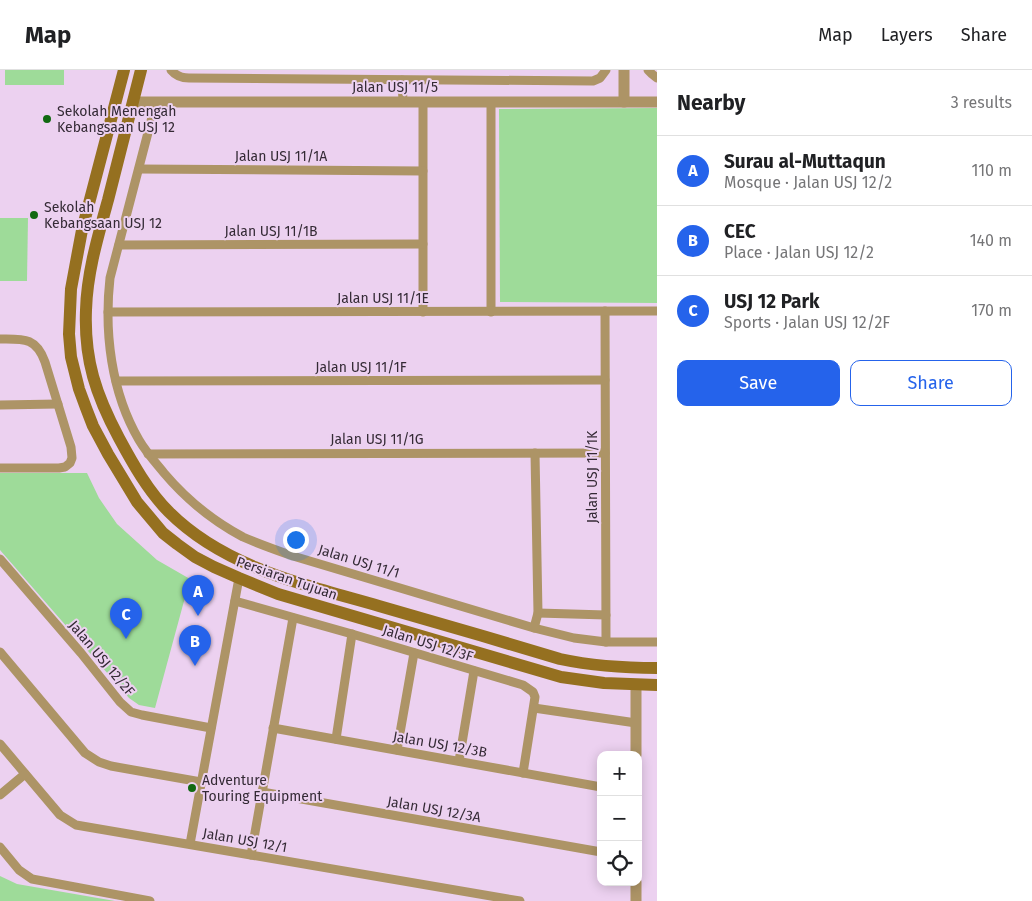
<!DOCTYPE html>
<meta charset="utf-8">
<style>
:root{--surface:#fff;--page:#f2f2f2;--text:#202124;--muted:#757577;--line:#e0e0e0;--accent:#2563eb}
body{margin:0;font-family:"Fira Sans",sans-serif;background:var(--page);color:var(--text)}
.controls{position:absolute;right:15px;bottom:15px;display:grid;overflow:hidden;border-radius:10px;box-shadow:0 2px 12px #0003}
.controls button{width:45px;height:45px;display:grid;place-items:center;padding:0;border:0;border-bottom:1px solid var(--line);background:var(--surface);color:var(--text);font:25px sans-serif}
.you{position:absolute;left:295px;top:469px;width:18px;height:18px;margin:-12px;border:4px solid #fff;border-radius:50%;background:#1a73e8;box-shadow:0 0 0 8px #1a73e833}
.badge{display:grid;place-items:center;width:32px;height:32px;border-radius:50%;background:var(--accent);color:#fff;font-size:16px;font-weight:700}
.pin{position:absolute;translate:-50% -41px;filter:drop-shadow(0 1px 2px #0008)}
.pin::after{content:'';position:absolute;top:26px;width:18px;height:15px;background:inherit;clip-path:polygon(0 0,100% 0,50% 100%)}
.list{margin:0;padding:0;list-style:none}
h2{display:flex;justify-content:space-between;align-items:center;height:65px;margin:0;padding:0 20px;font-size:21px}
h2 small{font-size:16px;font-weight:400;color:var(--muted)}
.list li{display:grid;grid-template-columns:32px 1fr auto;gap:15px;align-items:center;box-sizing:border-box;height:70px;padding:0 20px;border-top:1px solid var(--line)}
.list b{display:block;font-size:19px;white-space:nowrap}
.list p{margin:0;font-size:16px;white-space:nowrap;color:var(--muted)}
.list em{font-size:16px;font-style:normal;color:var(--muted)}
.actions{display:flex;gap:10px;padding:15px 20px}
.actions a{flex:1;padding:11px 0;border:1px solid var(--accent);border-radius:10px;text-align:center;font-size:18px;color:var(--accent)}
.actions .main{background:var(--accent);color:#fff}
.icon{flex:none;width:28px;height:28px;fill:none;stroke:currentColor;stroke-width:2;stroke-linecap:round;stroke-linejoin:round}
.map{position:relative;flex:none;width:657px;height:831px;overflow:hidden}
header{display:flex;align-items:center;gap:30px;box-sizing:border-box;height:70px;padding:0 25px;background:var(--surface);border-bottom:1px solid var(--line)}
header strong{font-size:24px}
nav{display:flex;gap:28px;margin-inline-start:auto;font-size:18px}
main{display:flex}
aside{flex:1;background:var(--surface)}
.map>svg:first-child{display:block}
.green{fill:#9edb99}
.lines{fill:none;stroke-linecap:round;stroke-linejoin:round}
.minor{stroke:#ad9466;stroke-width:9}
.tertiary{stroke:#ad9466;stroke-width:11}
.secondary{stroke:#957020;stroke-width:12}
.poi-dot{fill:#116911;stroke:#ecd1f0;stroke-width:2}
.labels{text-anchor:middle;stroke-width:4;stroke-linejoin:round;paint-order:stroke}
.street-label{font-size:14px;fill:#342a35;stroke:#ecd1f0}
.poi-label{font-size:14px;fill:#342a35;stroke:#ecd1f0;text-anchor:start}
</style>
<header>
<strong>Map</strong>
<nav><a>Map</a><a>Layers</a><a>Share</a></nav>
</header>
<main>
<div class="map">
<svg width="657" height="831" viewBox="0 0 657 831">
<rect width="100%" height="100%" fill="#ecd1f0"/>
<g class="green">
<rect x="5" y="0" width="59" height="15"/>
<polygon points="657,38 657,233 500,232 499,39"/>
<polygon points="0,148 28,148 27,211 0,211"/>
<polygon points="0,403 87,403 99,428 117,454 157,490 190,509 155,638 139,635 129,628 0,480"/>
<polygon points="0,806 17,814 115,831 0,831"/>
</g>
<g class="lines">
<g class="minor">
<path d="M171,0C176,6 181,8 189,8L593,11L600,8L606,0"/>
<polyline points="648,0 652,4 657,8"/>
<polyline points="402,10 403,32"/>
<path d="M156,32L110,208C104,262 111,322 139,370C146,382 155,392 164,403C186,429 213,451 243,467C259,474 276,480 293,486L534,558L574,568L606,572H657"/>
<polyline points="423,32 423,242"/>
<polyline points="491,32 491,242"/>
<polyline points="139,99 423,101"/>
<polyline points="119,175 423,174"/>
<polyline points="605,241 606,572"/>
<polyline points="108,242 657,241"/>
<path d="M0,269C23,269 36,267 45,292L71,377L72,388L70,393L65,397L59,398H0"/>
<polyline points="116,311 605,310"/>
<polyline points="0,335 58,334"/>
<polyline points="148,384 605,383"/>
<polyline points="0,489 81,583 120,632 131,642 142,645 211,658"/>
<polyline points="235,531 352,564 523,615 533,622 535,627 523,703"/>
<polyline points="538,543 606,545"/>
<polyline points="534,558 538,543 535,383"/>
<polyline points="0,582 85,683 99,692 111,696 201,712"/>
<polyline points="534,638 636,653"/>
<polyline points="273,658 601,717"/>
<polyline points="336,669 352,564"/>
<polyline points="0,674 60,745 76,755 520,831"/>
<polyline points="397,680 414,583"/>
<polyline points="459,691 474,601"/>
<polyline points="262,722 601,782"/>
<polyline points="0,725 25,704"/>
<polyline points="190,774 239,508"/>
<polyline points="0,777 19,800 32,809 150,831"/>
<polyline points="251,785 293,548"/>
</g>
<g class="tertiary">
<polyline points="133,32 657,32"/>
<polyline points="624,32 624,0"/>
<polyline points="636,615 636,685"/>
<polyline points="636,812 636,831"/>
</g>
<g class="secondary">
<polyline points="124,0 82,160 71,219 69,264 71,287 79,319 86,338 93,356 108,384 137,432 163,463 177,474 195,487 214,497 239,508 278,524 561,607 604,613 657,615"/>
<path d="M141,0C130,43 119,87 108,130C98,166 87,203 86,240C84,290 96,325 119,368C133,394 148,421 169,442C225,498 306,515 379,536C439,553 500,571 560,589C593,596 623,598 657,598"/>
</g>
</g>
<g class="poi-dot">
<circle cx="47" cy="49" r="5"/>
<circle cx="34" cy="145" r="5"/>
<circle cx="192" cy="718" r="5"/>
</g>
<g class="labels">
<g class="street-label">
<text x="395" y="22">Jalan USJ 11/5</text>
<text x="281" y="91">Jalan USJ 11/1A</text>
<text x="271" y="166">Jalan USJ 11/1B</text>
<text x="383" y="233">Jalan USJ 11/1E</text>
<text x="361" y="302">Jalan USJ 11/1F</text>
<text x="377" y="374">Jalan USJ 11/1G</text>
<text transform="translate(592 407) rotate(-90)" y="5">Jalan USJ 11/1K</text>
<text transform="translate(359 491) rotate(17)" y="5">Jalan USJ 11/1</text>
<text transform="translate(287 508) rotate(19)" y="5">Persiaran Tujuan</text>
<text transform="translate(428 573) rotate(17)" y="5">Jalan USJ 12/3F</text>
<text transform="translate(102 588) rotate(50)" y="5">Jalan USJ 12/2F</text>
<text transform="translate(440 674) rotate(10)" y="5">Jalan USJ 12/3B</text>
<text transform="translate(434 739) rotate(10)" y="5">Jalan USJ 12/3A</text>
<text transform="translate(245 770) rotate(10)" y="5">Jalan USJ 12/1</text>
</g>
<g class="poi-label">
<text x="57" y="46">Sekolah Menengah<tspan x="57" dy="16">Kebangsaan USJ 12</tspan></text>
<text x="44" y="142">Sekolah<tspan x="44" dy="16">Kebangsaan USJ 12</tspan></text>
<text x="202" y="715">Adventure<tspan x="202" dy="16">Touring Equipment</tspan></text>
</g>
</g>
</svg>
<div class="controls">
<button>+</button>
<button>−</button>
<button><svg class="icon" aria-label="locate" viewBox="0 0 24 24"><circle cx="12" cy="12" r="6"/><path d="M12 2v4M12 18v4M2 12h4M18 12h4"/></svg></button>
</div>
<div class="you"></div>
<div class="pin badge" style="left:198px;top:546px">A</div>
<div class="pin badge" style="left:195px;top:596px">B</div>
<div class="pin badge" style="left:126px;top:569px">C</div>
</div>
<aside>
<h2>Nearby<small>3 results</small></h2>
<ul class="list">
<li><span class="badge">A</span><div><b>Surau al-Muttaqun</b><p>Mosque · Jalan USJ 12/2</p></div><em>110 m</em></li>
<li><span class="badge">B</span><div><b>CEC</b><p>Place · Jalan USJ 12/2</p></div><em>140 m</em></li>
<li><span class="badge">C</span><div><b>USJ 12 Park</b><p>Sports · Jalan USJ 12/2F</p></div><em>170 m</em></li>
</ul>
<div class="actions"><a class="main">Save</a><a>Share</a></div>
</aside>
</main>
